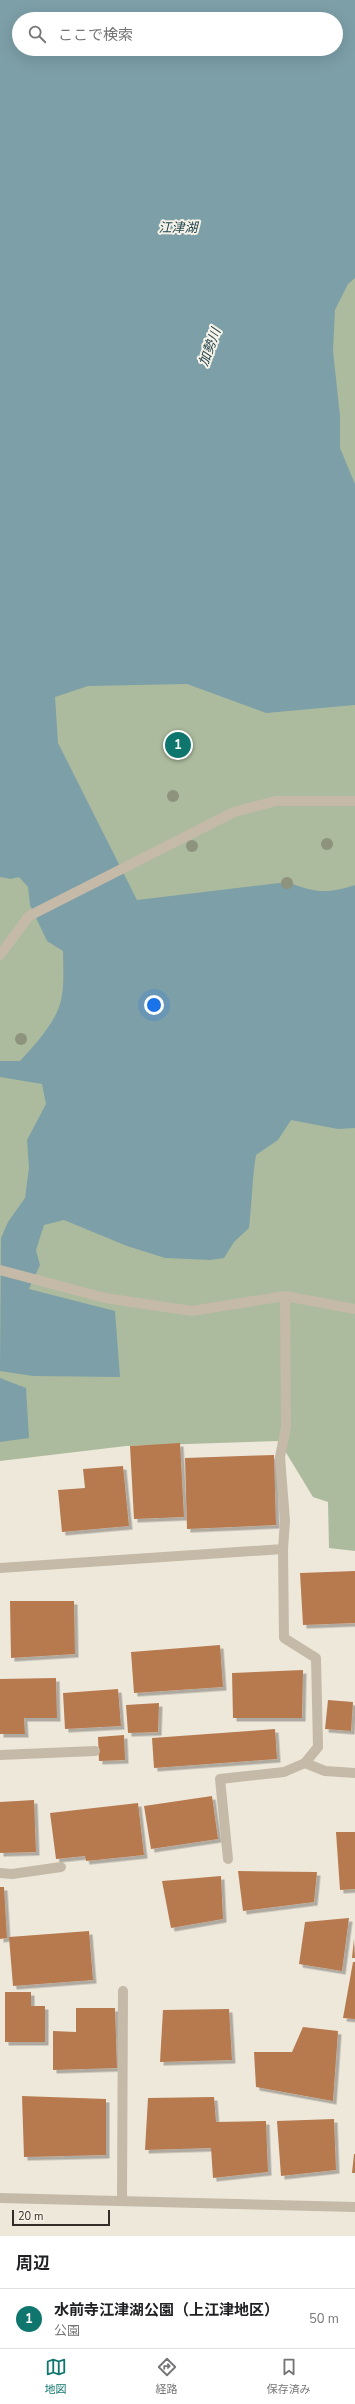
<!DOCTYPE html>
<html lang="ja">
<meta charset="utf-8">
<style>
:root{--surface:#fff;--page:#f2f2f2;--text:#202124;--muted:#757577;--line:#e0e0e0;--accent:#0f766e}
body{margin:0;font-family:"Nunito Sans","Noto Sans JP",sans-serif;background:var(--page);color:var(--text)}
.scale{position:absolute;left:12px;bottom:10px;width:98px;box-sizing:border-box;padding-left:4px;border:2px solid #332d28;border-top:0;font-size:11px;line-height:14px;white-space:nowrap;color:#332d28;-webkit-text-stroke:3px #f6f2e7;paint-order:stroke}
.you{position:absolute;left:154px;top:1005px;width:14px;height:14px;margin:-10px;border:3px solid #fff;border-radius:50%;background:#1a73e8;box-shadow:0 0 0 6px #1a73e833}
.badge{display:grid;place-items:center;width:26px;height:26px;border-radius:50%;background:var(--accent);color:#fff;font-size:13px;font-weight:700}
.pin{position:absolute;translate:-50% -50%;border:2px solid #fff;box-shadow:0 1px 4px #0006}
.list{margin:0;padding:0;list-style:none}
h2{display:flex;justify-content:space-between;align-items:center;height:52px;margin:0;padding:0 16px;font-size:17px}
h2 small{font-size:13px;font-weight:400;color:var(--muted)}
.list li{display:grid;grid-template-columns:26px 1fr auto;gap:12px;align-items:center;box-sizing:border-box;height:60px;padding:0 16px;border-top:1px solid var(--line)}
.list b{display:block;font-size:15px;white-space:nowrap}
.list p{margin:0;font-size:13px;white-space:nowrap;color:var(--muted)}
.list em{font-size:13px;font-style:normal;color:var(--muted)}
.icon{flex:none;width:22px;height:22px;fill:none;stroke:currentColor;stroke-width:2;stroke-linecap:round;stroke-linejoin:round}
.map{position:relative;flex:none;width:355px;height:2236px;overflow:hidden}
.search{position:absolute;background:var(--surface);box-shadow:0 4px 16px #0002;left:12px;right:12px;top:12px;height:44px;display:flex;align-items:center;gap:10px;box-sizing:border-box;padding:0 14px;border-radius:22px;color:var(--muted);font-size:15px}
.sheet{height:112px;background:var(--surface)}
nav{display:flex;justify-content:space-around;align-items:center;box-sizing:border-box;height:56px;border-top:1px solid var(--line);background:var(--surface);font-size:11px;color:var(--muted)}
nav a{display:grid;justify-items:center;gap:2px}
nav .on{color:var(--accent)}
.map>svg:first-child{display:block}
.green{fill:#acbb9d;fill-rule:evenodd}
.water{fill:#7d9fa8;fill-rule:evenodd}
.building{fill:#b77a50;filter:url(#shadow)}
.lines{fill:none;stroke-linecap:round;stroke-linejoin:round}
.minor{stroke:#c5baa8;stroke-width:10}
.tree{fill:#8d937c}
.labels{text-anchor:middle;stroke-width:4;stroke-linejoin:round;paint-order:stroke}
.water-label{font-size:13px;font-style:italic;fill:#22454f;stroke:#f6f2e7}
</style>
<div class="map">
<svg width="355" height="2236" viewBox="0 0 355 2236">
<defs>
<filter id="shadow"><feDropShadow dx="3.5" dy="3.5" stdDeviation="0" flood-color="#0004"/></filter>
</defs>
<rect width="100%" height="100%" fill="#eee8db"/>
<path class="green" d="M0,0H355V1551L329,1548L328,1502L313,1497L279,1441L126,1446L0,1461ZM19,19H336V49H19Z"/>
<g class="water">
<path d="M0,0H355V278L348,284L335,310L333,351L340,416V448L355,484V705L266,713L187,684L88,686L55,697L58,743L137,900L288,882C315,893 327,894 355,885V1128L338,1129L291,1120L278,1140L256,1155C252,1179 252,1203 249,1228L234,1242L224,1258L210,1260L165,1258L127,1246L64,1220L44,1225L36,1250L40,1265L29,1289L115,1311L120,1377L33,1376L0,1371L1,1238L8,1222L25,1198L29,1168L27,1140L46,1104L42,1084L0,1077V1061H20C34,1046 54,1024 60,1004C65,987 63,968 63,951L47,941L30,905L28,887L19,877L11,879L0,877ZM19,19H336V49H19Z"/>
<polygon points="0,1378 26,1388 29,1438 0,1442"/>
</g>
<g class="building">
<polygon points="180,1443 184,1517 134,1519 130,1446"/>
<polygon points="274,1455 276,1525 187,1529 185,1458"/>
<polygon points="123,1466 129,1526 62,1532 58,1490 85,1488 83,1469"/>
<polygon points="355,1571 355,1623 303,1625 300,1573"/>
<polygon points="10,1601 74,1601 75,1654 11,1658"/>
<polygon points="220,1645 223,1687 134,1693 131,1652"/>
<polygon points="303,1670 302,1718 233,1718 232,1673"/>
<polygon points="56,1678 57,1718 24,1718 25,1734 0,1734 0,1679"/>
<polygon points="118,1689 121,1726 65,1729 63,1693"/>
<polygon points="328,1700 353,1702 351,1731 325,1729"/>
<polygon points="159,1703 158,1732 128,1733 126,1705"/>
<polygon points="275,1729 277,1759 154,1768 152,1738"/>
<polygon points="124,1735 125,1760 99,1761 98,1737"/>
<polygon points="212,1796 218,1839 151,1849 144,1806"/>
<polygon points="34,1800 36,1852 0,1853 0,1802"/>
<polygon points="138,1803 144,1855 86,1861 85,1856 56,1859 50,1813"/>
<polygon points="336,1832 355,1832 355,1889 340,1890"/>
<polygon points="238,1871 317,1872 314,1902 243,1911"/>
<polygon points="221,1876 223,1919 171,1928 162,1881"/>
<polygon points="0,1887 4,1887 7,1938 0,1939"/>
<polygon points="349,1918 342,1971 299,1964 305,1922"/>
<polygon points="89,1931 93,1980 13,1986 9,1937"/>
<polygon points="354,1939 355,1958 352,1958"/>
<polygon points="353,1962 355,1962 355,2019 343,2018"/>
<polygon points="5,1992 31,1992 31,2006 45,2006 45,2042 5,2042"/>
<polygon points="76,2008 115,2008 117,2068 53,2070 53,2031 76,2032"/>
<polygon points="229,2009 232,2060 160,2062 163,2010"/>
<polygon points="303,2027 338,2031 333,2101 256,2087 254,2052 292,2052"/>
<polygon points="22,2096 106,2099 106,2155 24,2157"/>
<polygon points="214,2097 216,2122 266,2121 268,2172 213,2178 211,2148 145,2150 148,2098"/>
<polygon points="334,2119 336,2170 281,2176 277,2121"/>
<polygon points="354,2154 355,2154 355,2173 352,2173"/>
</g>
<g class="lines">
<g class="minor">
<polyline points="0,955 29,916 234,812 276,801 355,801"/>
<polyline points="0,1270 105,1298 192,1311 285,1296 355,1309"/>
<polyline points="0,1568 283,1549 285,1521 280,1457 286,1427 285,1296"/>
<polyline points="0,1755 95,1751"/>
<polyline points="305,1763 325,1771 355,1773"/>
<polyline points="228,1859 220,1779 284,1772 305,1763 318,1747 316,1658 284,1638 283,1549"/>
<polyline points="0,1873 12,1874 61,1867"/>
<polyline points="0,2198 355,2207"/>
<polyline points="122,2201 123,1991"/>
</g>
</g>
<g class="tree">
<circle cx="173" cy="796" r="6"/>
<circle cx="327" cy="844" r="6"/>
<circle cx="192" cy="846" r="6"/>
<circle cx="287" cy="883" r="6"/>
<circle cx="21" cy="1039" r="6"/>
</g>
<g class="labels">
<g class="water-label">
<text x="178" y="232">江津湖</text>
<text transform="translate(209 347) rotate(-70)" y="5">加勢川</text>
</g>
</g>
</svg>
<div class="scale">20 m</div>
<div class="you"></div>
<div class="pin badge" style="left:178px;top:745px">1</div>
<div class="search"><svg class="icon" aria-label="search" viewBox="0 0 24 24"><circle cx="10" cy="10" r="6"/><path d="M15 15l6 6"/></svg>ここで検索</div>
</div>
<section class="sheet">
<h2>周辺<small></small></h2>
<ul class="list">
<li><span class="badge">1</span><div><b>水前寺江津湖公園（上江津地区）</b><p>公園</p></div><em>50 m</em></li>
</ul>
</section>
<nav>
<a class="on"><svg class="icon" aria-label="map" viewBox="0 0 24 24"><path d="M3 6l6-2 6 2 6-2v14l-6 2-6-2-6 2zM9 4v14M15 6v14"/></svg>地図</a>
<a><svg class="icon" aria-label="directions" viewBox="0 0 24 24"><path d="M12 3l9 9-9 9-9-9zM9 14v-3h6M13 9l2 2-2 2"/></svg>経路</a>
<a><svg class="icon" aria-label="saved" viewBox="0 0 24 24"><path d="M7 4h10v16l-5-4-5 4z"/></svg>保存済み</a>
</nav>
